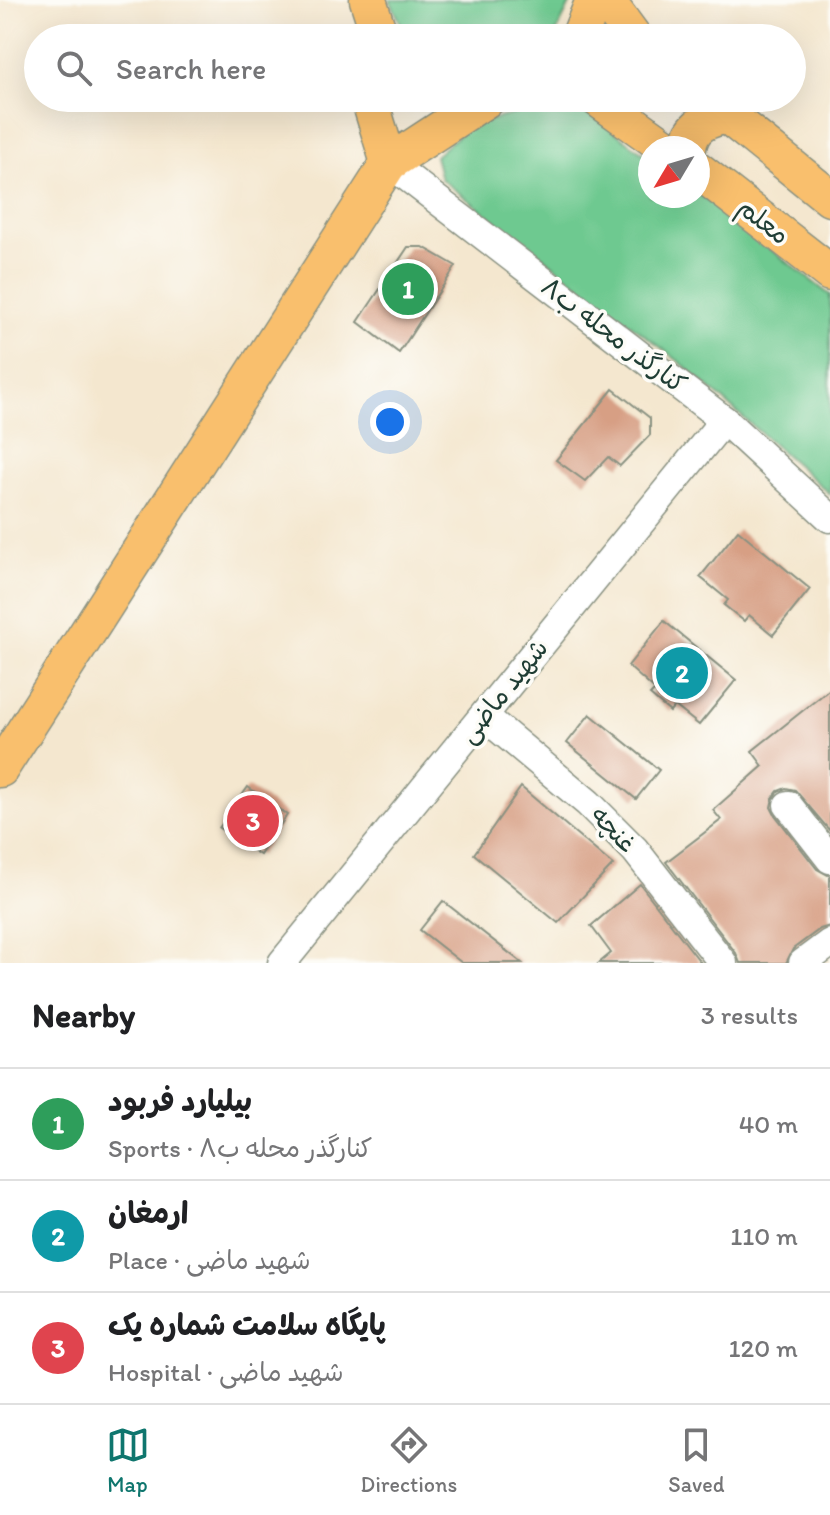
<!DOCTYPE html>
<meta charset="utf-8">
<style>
:root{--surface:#fff;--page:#f6f6f6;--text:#202124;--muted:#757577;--line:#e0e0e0;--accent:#0f766e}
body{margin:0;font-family:Itim,"Playpen Sans Arabic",sans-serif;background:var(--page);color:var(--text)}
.compass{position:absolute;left:638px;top:136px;width:72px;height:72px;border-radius:50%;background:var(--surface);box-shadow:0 8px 32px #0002;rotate:232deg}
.you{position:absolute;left:390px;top:422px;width:28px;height:28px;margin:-20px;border:6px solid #fff;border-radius:50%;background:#1a73e8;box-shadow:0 0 0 12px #1a73e833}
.badge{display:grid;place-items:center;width:52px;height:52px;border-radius:50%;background:var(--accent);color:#fff;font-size:26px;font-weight:700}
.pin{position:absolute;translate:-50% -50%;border:4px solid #fff;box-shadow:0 2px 8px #0006}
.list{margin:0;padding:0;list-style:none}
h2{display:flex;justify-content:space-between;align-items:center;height:104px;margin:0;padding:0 32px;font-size:34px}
h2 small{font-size:26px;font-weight:400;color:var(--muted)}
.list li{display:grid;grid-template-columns:52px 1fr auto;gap:24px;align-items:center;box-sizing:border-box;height:112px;padding:0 32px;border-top:2px solid var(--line)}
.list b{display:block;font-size:30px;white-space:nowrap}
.list p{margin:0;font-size:26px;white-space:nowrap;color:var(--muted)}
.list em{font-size:26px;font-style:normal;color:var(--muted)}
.icon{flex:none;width:44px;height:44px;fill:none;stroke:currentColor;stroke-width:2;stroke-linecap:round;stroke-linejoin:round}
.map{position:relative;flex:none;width:830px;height:963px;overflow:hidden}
.search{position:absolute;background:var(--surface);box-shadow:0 8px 32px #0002;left:24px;right:24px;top:24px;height:88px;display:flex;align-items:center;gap:20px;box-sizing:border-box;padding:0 28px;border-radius:44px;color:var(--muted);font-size:30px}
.sheet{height:440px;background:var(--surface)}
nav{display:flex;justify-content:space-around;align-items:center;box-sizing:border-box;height:112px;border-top:2px solid var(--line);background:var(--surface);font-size:22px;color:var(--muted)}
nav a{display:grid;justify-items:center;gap:4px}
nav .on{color:var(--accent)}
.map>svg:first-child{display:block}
.green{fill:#6ec990;stroke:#468362;stroke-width:2}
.building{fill:#d79f84}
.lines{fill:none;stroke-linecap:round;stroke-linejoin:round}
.minor-casing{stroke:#8a9282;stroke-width:31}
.major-casing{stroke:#8a9282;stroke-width:39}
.minor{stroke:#fff;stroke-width:28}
.major{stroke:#f9bf6d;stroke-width:36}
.labels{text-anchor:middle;stroke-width:7;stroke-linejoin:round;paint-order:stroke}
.street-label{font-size:26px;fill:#1f3d34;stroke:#fdfcf7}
</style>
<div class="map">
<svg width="830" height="963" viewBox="0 0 830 963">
<rect width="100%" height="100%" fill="#fdfcf7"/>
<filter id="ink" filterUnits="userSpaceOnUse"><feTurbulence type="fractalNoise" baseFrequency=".0125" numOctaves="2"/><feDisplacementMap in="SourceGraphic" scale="16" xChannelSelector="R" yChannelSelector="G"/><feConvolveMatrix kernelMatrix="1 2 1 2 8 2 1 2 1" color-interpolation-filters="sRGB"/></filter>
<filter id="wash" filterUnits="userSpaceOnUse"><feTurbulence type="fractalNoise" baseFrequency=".006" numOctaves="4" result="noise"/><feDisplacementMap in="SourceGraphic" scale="32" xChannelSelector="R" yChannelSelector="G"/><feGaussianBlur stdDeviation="1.8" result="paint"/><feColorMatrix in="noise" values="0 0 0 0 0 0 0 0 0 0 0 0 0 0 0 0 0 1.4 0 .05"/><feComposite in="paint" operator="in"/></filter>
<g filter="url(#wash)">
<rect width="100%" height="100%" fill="#f4e7cf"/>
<g class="green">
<polygon points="390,0 572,0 556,33 550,38 412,38 403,28"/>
<polygon points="571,100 650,158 650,196 698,196 698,193 830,295 830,494 681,363 441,179 435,156 470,125"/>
</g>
<g id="blocks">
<g class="building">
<polygon points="408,247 423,247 456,266 399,353 358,322"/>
<polygon points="613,389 650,418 650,435 620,466 608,457 585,481 556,460"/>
<polygon points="738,530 810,589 773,635 749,615 744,621 724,605 728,600 700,577"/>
<polygon points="664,621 736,680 699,725 675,706 670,712 650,695 655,690 628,666"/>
<polygon points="830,689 830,831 795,790 786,788 778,791 773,798 771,807 775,815 817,869 830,876 830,926 820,929 793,949 786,963 740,963 736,953 666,862 721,820 713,810 763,766 752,751"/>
<polygon points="590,714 659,770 636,799 567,743"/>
<polygon points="248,787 287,815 260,855 219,828"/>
<polygon points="521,787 613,865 558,923 474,854"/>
<polygon points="640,884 701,963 599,963 611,953 591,926"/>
<polygon points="443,901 522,963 462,963 420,930"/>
</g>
</g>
</g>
<g filter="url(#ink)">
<use href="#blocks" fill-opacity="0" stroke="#8a9282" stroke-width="2"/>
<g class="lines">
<defs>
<g id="minor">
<polyline points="389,163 724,420 830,518"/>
<polyline points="484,716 588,803 635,850 723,963"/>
<polyline points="788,805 830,859"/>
<polyline points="282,963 724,420"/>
<polyline points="803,963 830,943"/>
</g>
<g id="major">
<polyline points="368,0 377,28 384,38"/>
<polyline points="606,0 634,38"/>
<polyline points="579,38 594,0"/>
<polyline points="369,98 389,163"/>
<polyline points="597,98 667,148"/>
<polyline points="706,98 830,198"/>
<path d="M688,148C691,125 707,119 728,115"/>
<polyline points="698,170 830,273"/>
<polyline points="0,769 389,163 488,98"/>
</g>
</defs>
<use href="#minor" class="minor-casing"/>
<use href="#major" class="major-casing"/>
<use href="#minor" class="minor"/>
<use href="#major" class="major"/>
</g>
</g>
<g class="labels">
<g class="street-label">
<text transform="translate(764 221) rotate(38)" y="9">معلم</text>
<text transform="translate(614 335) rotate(37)" y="9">کنارگذر محله ب۸</text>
<text transform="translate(503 691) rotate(-51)" y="9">شهید ماضی</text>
<text transform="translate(614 829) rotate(46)" y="9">غنچه</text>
</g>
</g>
</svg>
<svg class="compass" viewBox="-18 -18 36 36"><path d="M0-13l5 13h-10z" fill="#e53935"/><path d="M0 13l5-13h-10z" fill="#757577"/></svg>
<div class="you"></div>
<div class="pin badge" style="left:408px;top:289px;background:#2e9e5b">1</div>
<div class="pin badge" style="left:682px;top:673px;background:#0f9aa8">2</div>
<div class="pin badge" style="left:253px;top:821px;background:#e0444e">3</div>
<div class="search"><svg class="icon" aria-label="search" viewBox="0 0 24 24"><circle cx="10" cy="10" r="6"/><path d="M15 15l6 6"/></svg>Search here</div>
</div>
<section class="sheet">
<h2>Nearby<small>3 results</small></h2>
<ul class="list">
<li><span class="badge" style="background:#2e9e5b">1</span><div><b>بیلیارد فربود</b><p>Sports · کنارگذر محله ب۸</p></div><em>40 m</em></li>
<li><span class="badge" style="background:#0f9aa8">2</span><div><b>ارمغان</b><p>Place · شهید ماضی</p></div><em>110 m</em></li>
<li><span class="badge" style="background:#e0444e">3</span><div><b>پایگاه سلامت شماره یک</b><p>Hospital · شهید ماضی</p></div><em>120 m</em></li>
</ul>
</section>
<nav>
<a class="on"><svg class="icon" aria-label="map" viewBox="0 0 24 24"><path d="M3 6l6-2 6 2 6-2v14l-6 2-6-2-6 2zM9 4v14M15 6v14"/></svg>Map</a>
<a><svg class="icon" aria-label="directions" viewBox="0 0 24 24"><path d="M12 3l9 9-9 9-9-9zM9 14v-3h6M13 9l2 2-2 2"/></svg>Directions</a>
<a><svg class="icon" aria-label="saved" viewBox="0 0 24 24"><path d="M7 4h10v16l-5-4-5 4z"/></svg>Saved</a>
</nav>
